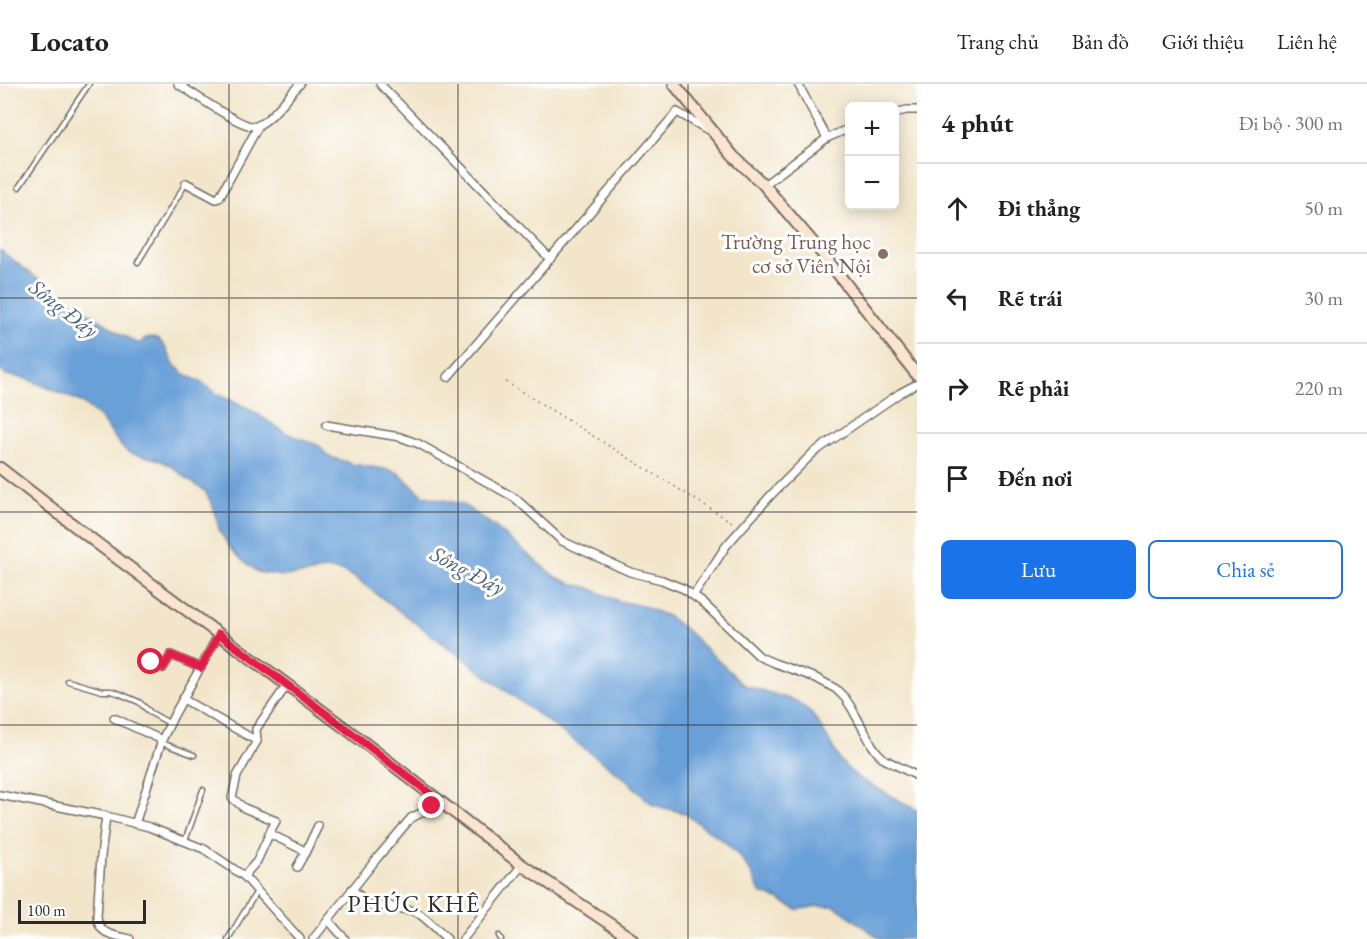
<!DOCTYPE html>
<html lang="vi">
<meta charset="utf-8">
<style>
:root{--surface:#fff;--page:#f6f6f6;--text:#202124;--muted:#757577;--line:#e0e0e0;--accent:#1a73e8}
body{margin:0;font-family:"EB Garamond",serif;background:var(--page);color:var(--text)}
.controls{position:absolute;right:18px;top:18px;display:grid;overflow:hidden;border-radius:9px;box-shadow:0 3px 15px #0003}
.controls button{width:54px;height:54px;display:grid;place-items:center;padding:0;border:0;border-bottom:2px solid var(--line);background:var(--surface);color:var(--text);font:30px sans-serif}
.scale{position:absolute;left:18px;bottom:15px;width:128px;box-sizing:border-box;padding-left:6px;border:3px solid #2b2b2b;border-top:0;font-size:16px;line-height:21px;white-space:nowrap;color:#2b2b2b;-webkit-text-stroke:4px #fff;paint-order:stroke}
.stop{position:absolute;width:18px;height:18px;margin:-14px;border:4px solid #e11d48;border-radius:50%;background:#fff}
.stop.end{background:#e11d48;border-color:#fff;box-shadow:0 2px 6px #0008}
.list{margin:0;padding:0;list-style:none}
h2{display:flex;justify-content:space-between;align-items:center;height:78px;margin:0;padding:0 24px;font-size:26px}
h2 small{font-size:20px;font-weight:400;color:var(--muted)}
.list li{display:grid;grid-template-columns:39px 1fr auto;gap:18px;align-items:center;box-sizing:border-box;height:90px;padding:0 24px;border-top:2px solid var(--line)}
.list b{display:block;font-size:22px;white-space:nowrap}
.list em{font-size:20px;font-style:normal;color:var(--muted)}
.actions{display:flex;gap:12px;padding:18px 24px}
.actions a{flex:1;padding:14px 0;border:2px solid var(--accent);border-radius:9px;text-align:center;font-size:21px;color:var(--accent)}
.actions .main{background:var(--accent);color:#fff}
.icon{flex:none;width:33px;height:33px;fill:none;stroke:currentColor;stroke-width:2;stroke-linecap:round;stroke-linejoin:round}
.map{position:relative;flex:none;width:917px;height:855px;overflow:hidden}
header{display:flex;align-items:center;gap:36px;box-sizing:border-box;height:84px;padding:0 30px;background:var(--surface);border-bottom:2px solid var(--line)}
header strong{font-size:28px}
nav{display:flex;gap:33px;margin-inline-start:auto;font-size:21px}
main{display:flex}
aside{flex:1;background:var(--surface)}
.map>svg:first-child{display:block}
.water{fill:#6ba0d8;stroke:#4b6682;stroke-width:1.5}
.lines{fill:none;stroke-linecap:round;stroke-linejoin:round}
.lane-casing{stroke:#716c63;stroke-width:7}
.street-casing{stroke:#716c63;stroke-width:10}
.secondary-casing{stroke:#716c63;stroke-width:14}
.path{stroke:#716c63;stroke-width:1.5;stroke-dasharray:1.5 4.5;stroke-linecap:butt}
.lane{stroke:#fff;stroke-width:4}
.street{stroke:#fff;stroke-width:7}
.secondary{stroke:#fde4d0;stroke-width:10}
.route{stroke:#e11d48;stroke-width:8}
.grid{fill:none;stroke:#2b2b2b;stroke-width:1.5;stroke-opacity:0.55}
.education-dot{fill:#8d6e63;stroke:#fff;stroke-width:2}
.labels{text-anchor:middle;stroke-width:6;stroke-linejoin:round;paint-order:stroke}
.education-label{font-size:21px;fill:#785e54;stroke:#fff;text-anchor:end}
.water-label{font-size:22px;font-style:italic;fill:#486079;stroke:#fff}
.quarter-label{font-size:24px;letter-spacing:1.5px;fill:#2b2b2b;stroke:#fff}
</style>
<header>
<strong>Locato</strong>
<nav><a>Trang chủ</a><a>Bản đồ</a><a>Giới thiệu</a><a>Liên hệ</a></nav>
</header>
<main>
<div class="map">
<svg width="917" height="855" viewBox="0 0 917 855">
<rect width="100%" height="100%" fill="#fff"/>
<filter id="ink" filterUnits="userSpaceOnUse"><feTurbulence type="fractalNoise" baseFrequency=".0167" numOctaves="2"/><feDisplacementMap in="SourceGraphic" scale="12" xChannelSelector="R" yChannelSelector="G"/><feConvolveMatrix kernelMatrix="1 2 1 2 8 2 1 2 1" color-interpolation-filters="sRGB"/></filter>
<filter id="wash" filterUnits="userSpaceOnUse"><feTurbulence type="fractalNoise" baseFrequency=".008" numOctaves="4" result="noise"/><feDisplacementMap in="SourceGraphic" scale="24" xChannelSelector="R" yChannelSelector="G"/><feGaussianBlur stdDeviation="1.35" result="paint"/><feColorMatrix in="noise" values="0 0 0 0 0 0 0 0 0 0 0 0 0 0 0 0 0 1.4 0 .05"/><feComposite in="paint" operator="in"/></filter>
<g filter="url(#wash)">
<rect width="100%" height="100%" fill="#f2e5ca"/>
<polygon class="water" points="0,166 54,207 134,258 140,259 146,255 153,254 159,256 165,263 174,281 186,291 201,298 219,311 248,324 286,349 320,362 327,372 353,380 390,386 398,389 424,412 462,420 494,442 554,492 572,500 587,503 618,517 643,522 667,532 685,545 744,601 796,617 808,626 818,638 840,676 847,684 862,696 917,726 917,855 880,855 844,828 834,822 818,822 797,826 778,815 760,809 752,790 742,775 726,759 684,729 654,721 646,715 628,697 611,684 521,618 354,493 341,487 324,485 311,489 283,492 258,488 243,477 231,465 220,448 213,422 205,407 186,394 170,381 157,375 129,369 122,363 101,335 81,318 66,311 24,294 6,291 0,286"/>
</g>
<g filter="url(#ink)">
<g class="lines">
<defs>
<g id="lane">
<polyline points="19,103 89,0"/>
<polyline points="138,178 186,99"/>
<polyline points="68,597 102,607 111,607 118,609 139,618 151,629 169,639"/>
<polyline points="162,659 194,671"/>
<polyline points="185,757 203,706"/>
<polyline points="499,852 501,855"/>
<polyline points="228,855 257,807"/>
</g>
<g id="street">
<path d="M178,0C191,8 244,46 256,42C271,37 288,12 300,0"/>
<polyline points="380,0 550,175"/>
<polyline points="798,0 827,54"/>
<polyline points="894,29 907,26 917,26"/>
<polyline points="186,99 216,115 219,114 259,41"/>
<polyline points="764,101 827,54 850,44"/>
<polyline points="448,293 677,28 708,46"/>
<polyline points="326,341 400,353 419,360 515,414 562,457 630,488 662,496 684,505 703,519 760,573 774,579 816,594 836,605 845,614 851,623 872,661 877,668 884,675 917,692"/>
<polyline points="694,511 726,462 771,411 813,369 900,309 917,300"/>
<polyline points="151,578 163,584 171,571 201,584"/>
<polyline points="183,615 257,657"/>
<polyline points="114,634 162,656"/>
<polyline points="0,711 106,732 149,743 204,765 244,792 300,855"/>
<path d="M106,732L101,772L97,832C99,852 114,851 130,855"/>
<polyline points="135,740 162,656 174,631 219,550"/>
<polyline points="270,750 301,765 305,769 297,783"/>
<polyline points="305,769 318,742"/>
<polyline points="244,792 257,777 272,744 276,737 244,724 232,714 237,692 257,657 256,645 287,601"/>
<path d="M352,805L374,825L387,820C398,828 405,823 416,828C427,834 437,846 447,855"/>
<polyline points="328,836 345,855"/>
<polyline points="313,855 378,773 411,734 427,726 437,715"/>
<polyline points="463,855 522,781"/>
</g>
<g id="secondary">
<polyline points="674,0 733,72 764,101 821,168 917,291"/>
<polyline points="0,384 98,460 353,650 522,781 632,855"/>
</g>
</defs>
<use href="#lane" class="lane-casing"/>
<use href="#street" class="street-casing"/>
<use href="#secondary" class="secondary-casing"/>
<polyline class="path" points="506,298 735,440"/>
<use href="#lane" class="lane"/>
<use href="#street" class="street"/>
<use href="#secondary" class="secondary"/>
</g>
</g>
<g class="lines" filter="url(#ink)">
<polyline class="route" points="151,578 163,584 171,571 201,584 219,550 353,650 437,715 432,722"/>
</g>
<path class="grid" d="M229,0V855M458,0V855M688,0V855M0,214H917M0,428H917M0,641H917"/>
<circle class="education-dot" cx="883" cy="170" r="6"/>
<g class="labels">
<g class="education-label">
<text x="871" y="165">Trường Trung học<tspan x="871" dy="24">cơ sở Viên Nội</tspan></text>
</g>
<g class="water-label">
<text transform="translate(64 224) rotate(38)" y="8">Sông Đáy</text>
<text transform="translate(468 486) rotate(28)" y="8">Sông Đáy</text>
</g>
<g class="quarter-label">
<text x="414" y="828">PHÚC KHÊ</text>
</g>
</g>
</svg>
<div class="controls">
<button>+</button>
<button>−</button>
</div>
<div class="scale">100 m</div>
<div class="stop" style="left:151px;top:578px"></div>
<div class="stop end" style="left:432px;top:722px"></div>
</div>
<aside>
<h2>4 phút<small>Đi bộ · 300 m</small></h2>
<ul class="list">
<li><svg class="icon" aria-label="ahead" viewBox="0 0 24 24"><path d="M12 20V5M6 11l6-6 6 6"/></svg><div><b>Đi thẳng</b></div><em>50 m</em></li>
<li><svg class="icon" aria-label="left" viewBox="0 0 24 24"><path d="M17 20v-9H6M10 6l-5 5 5 5"/></svg><div><b>Rẽ trái</b></div><em>30 m</em></li>
<li><svg class="icon" aria-label="right" viewBox="0 0 24 24"><path d="M7 20v-9h11M14 6l5 5-5 5"/></svg><div><b>Rẽ phải</b></div><em>220 m</em></li>
<li><svg class="icon" aria-label="arrive" viewBox="0 0 24 24"><path d="M6 21V4h12l-3 4 3 4H6"/></svg><div><b>Đến nơi</b></div></li>
</ul>
<div class="actions"><a class="main">Lưu</a><a>Chia sẻ</a></div>
</aside>
</main>
